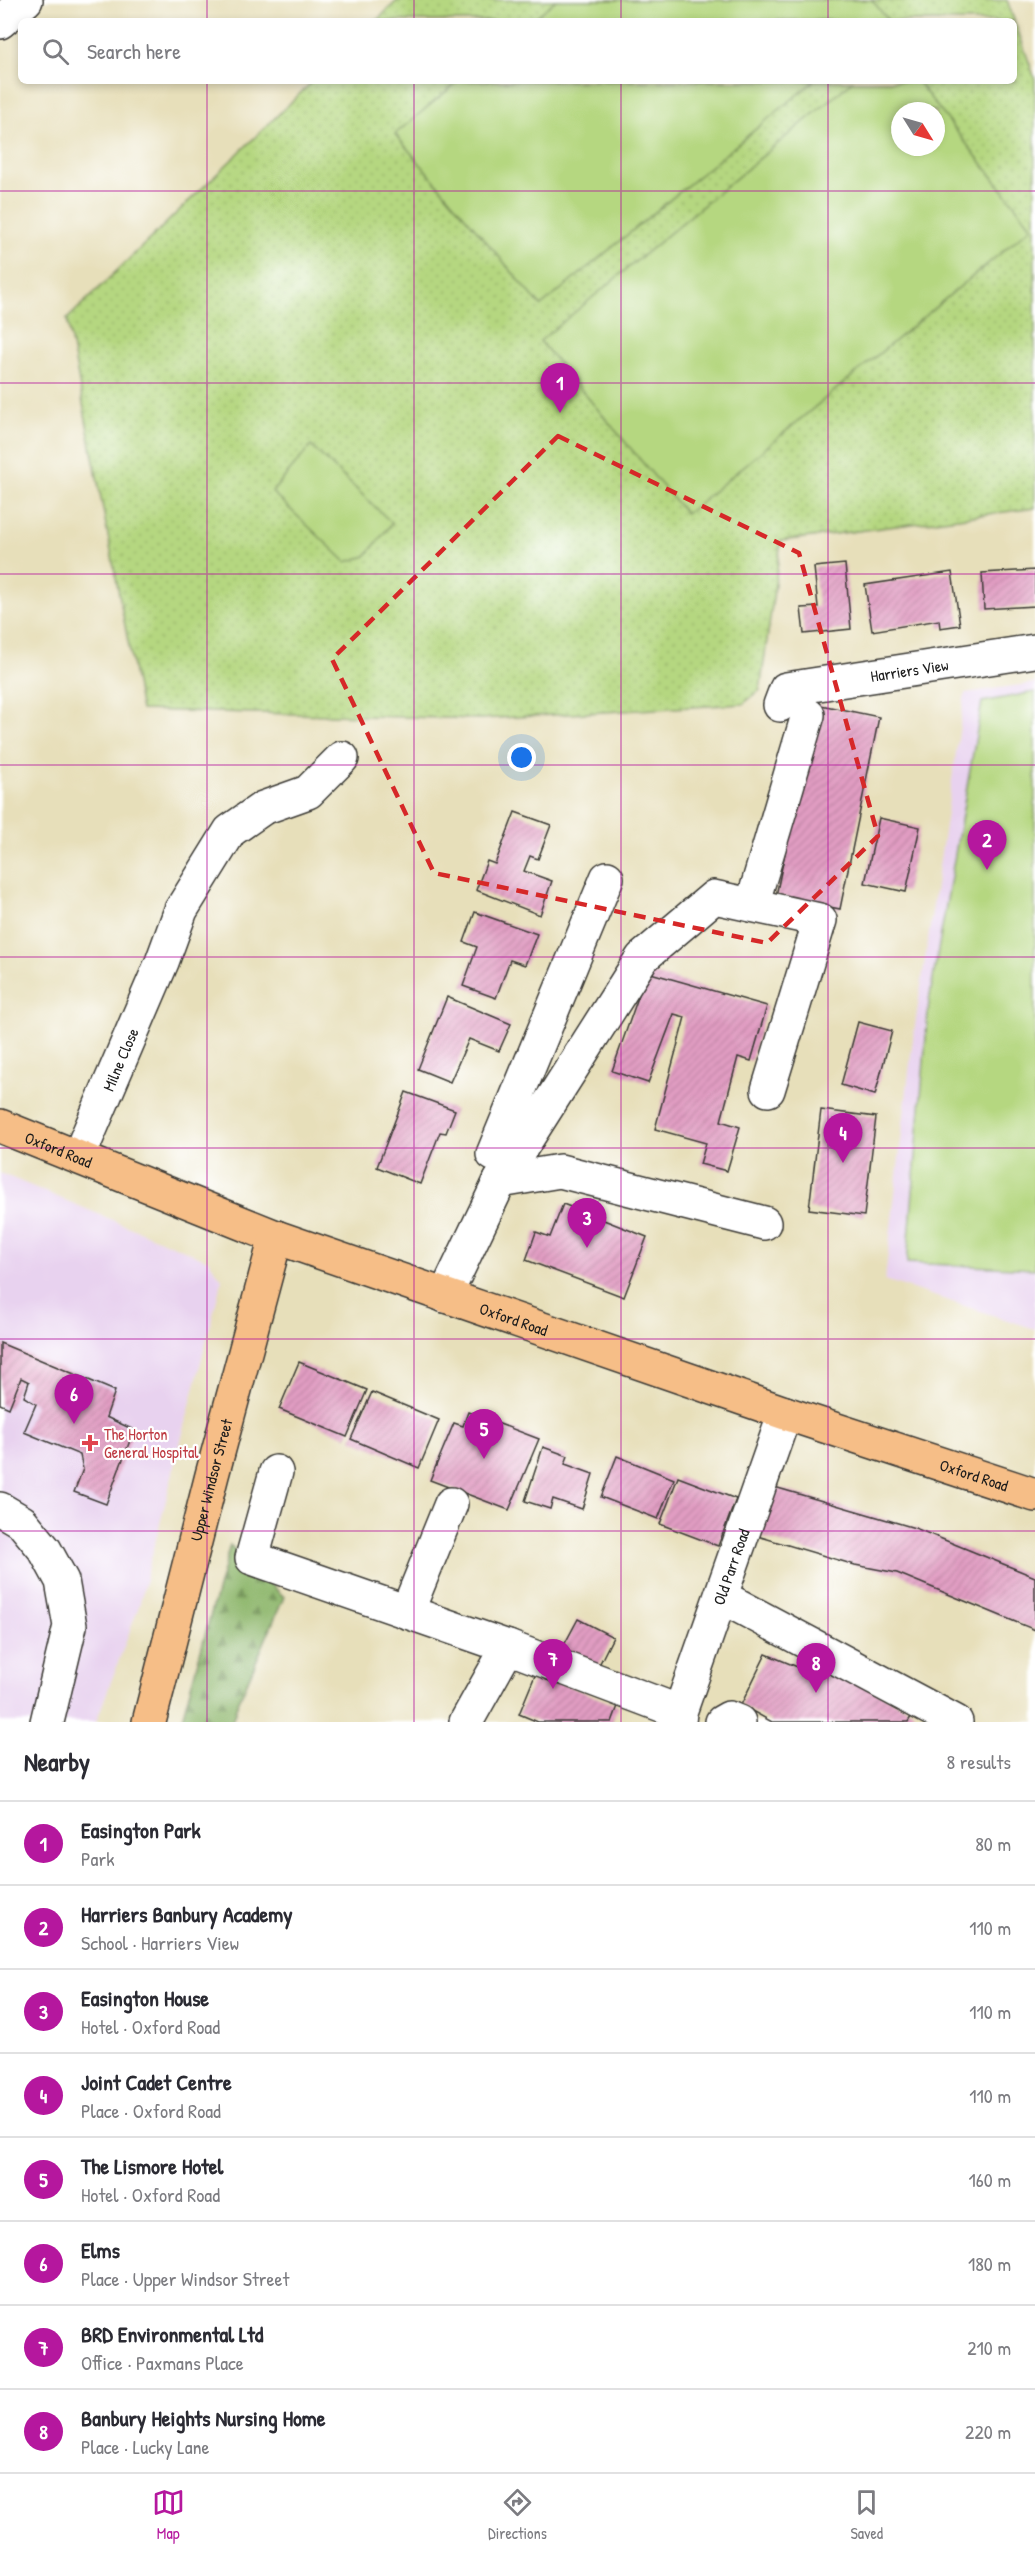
<!DOCTYPE html>
<meta charset="utf-8">
<style>
:root{--surface:#fff;--page:#f7f7f7;--text:#2b2b33;--muted:#7c7c81;--line:#e1e1e2;--accent:#b5179e}
body{margin:0;font-family:"Patrick Hand",sans-serif;background:var(--page);color:var(--text)}
.compass{position:absolute;left:891px;top:102px;width:54px;height:54px;border-radius:50%;background:var(--surface);box-shadow:0 3px 9px #0003;rotate:127deg}
.you{position:absolute;left:522px;top:758px;width:21px;height:21px;margin:-15px;border:4px solid #fff;border-radius:50%;background:#1a73e8;box-shadow:0 0 0 9px #1a73e833}
.badge{display:grid;place-items:center;width:39px;height:39px;border-radius:50%;background:var(--accent);color:#fff;font-size:20px;font-weight:700}
.pin{position:absolute;translate:-50% -50px;filter:drop-shadow(0 2px 3px #0008)}
.pin::after{content:'';position:absolute;top:32px;width:21px;height:18px;background:inherit;clip-path:polygon(0 0,100% 0,50% 100%)}
.list{margin:0;padding:0;list-style:none}
h2{display:flex;justify-content:space-between;align-items:center;height:78px;margin:0;padding:0 24px;font-size:26px}
h2 small{font-size:20px;font-weight:400;color:var(--muted)}
.list li{display:grid;grid-template-columns:39px 1fr auto;gap:18px;align-items:center;box-sizing:border-box;height:84px;padding:0 24px;border-top:2px solid var(--line)}
.list b{display:block;font-size:22px;white-space:nowrap}
.list p{margin:0;font-size:20px;white-space:nowrap;color:var(--muted)}
.list em{font-size:20px;font-style:normal;color:var(--muted)}
.icon{flex:none;width:33px;height:33px;fill:none;stroke:currentColor;stroke-width:2;stroke-linecap:round;stroke-linejoin:round}
.map{position:relative;flex:none;width:1035px;height:1722px;overflow:hidden}
.search{position:absolute;background:var(--surface);box-shadow:0 3px 9px #0003;left:18px;right:18px;top:18px;height:66px;display:flex;align-items:center;gap:15px;box-sizing:border-box;padding:0 21px;border-radius:9px;color:var(--muted);font-size:22px}
.sheet{height:750px;background:var(--surface)}
nav{display:flex;justify-content:space-around;align-items:center;box-sizing:border-box;height:84px;border-top:2px solid var(--line);background:var(--surface);font-size:16px;color:var(--muted)}
nav a{display:grid;justify-items:center;gap:3px}
nav .on{color:var(--accent)}
.map>svg:first-child{display:block}
.built{fill:#e8d2ef}
.forest{fill:url(#forest-firs);stroke:#566a45;stroke-width:1.5}
.park{fill:url(#park-dots);stroke:#687a4e;stroke-width:1.5;fill-rule:evenodd}
.pitch{fill:#b5d780;stroke:#687a4e;stroke-width:1.5;fill-rule:evenodd}
.building{fill:url(#building-hatch)}
.lines{fill:none;stroke-linecap:round;stroke-linejoin:round}
.minor-casing{stroke:#3a3934;stroke-width:36}
.major-casing{stroke:#3a3934;stroke-width:36}
.minor{stroke:#fff;stroke-width:33}
.major{stroke:#f6be87;stroke-width:33}
.marked{fill:none;stroke:#d62828;stroke-width:4.5;stroke-dasharray:12 8;stroke-linejoin:round}
.grid{fill:none;stroke:#b5179e;stroke-width:1.5;stroke-opacity:0.55}
.health-dot{fill:#e0444e;stroke:#fff;stroke-width:2}
.labels{text-anchor:middle;stroke-width:4.5;stroke-linejoin:round;paint-order:stroke}
.street-label{font-size:16px;fill:#1c1c1c;stroke:#fff}
.health-label{font-size:16px;fill:#be3a42;stroke:#fff;text-anchor:start}
</style>
<div class="map">
<svg width="1035" height="1722" viewBox="0 0 1035 1722">
<defs>
<pattern id="forest-firs" width="22" height="20" patternUnits="userSpaceOnUse" patternTransform="scale(1.5)"><rect width="22" height="20" fill="#90b86e"/><path d="M5 1l3.5 6h-7zM16 11l3.5 6h-7z" fill="#75955a"/></pattern>
<pattern id="park-dots" width="8" height="8" patternUnits="userSpaceOnUse" patternTransform="scale(1.5)"><rect width="8" height="8" fill="#b5d780"/><path d="M2 2h.1M6 6h.1" fill="none" stroke="#9bb86e" stroke-width="1.8" stroke-linecap="round"/></pattern>
<pattern id="building-hatch" width="6" height="6" patternUnits="userSpaceOnUse" patternTransform="scale(1.5)"><rect width="6" height="6" fill="#e19cc2"/><path d="M-1 1l2-2M0 6l6-6M5 7l2-2" fill="none" stroke="#c086a6"/></pattern>
</defs>
<rect width="100%" height="100%" fill="#fff"/>
<filter id="ink" filterUnits="userSpaceOnUse"><feTurbulence type="fractalNoise" baseFrequency=".0167" numOctaves="2"/><feDisplacementMap in="SourceGraphic" scale="12" xChannelSelector="R" yChannelSelector="G"/><feConvolveMatrix kernelMatrix="1 2 1 2 8 2 1 2 1" color-interpolation-filters="sRGB"/></filter>
<filter id="wash" filterUnits="userSpaceOnUse"><feTurbulence type="fractalNoise" baseFrequency=".008" numOctaves="4" result="noise"/><feDisplacementMap in="SourceGraphic" scale="24" xChannelSelector="R" yChannelSelector="G"/><feGaussianBlur stdDeviation="1.35" result="paint"/><feColorMatrix in="noise" values="0 0 0 0 0 0 0 0 0 0 0 0 0 0 0 0 0 1.4 0 .05"/><feComposite in="paint" operator="in"/></filter>
<g filter="url(#wash)">
<rect width="100%" height="100%" fill="#e7dfba"/>
<g class="built">
<polygon points="1035,683 1035,1329 885,1280 912,1046 965,693"/>
<polygon points="0,1173 208,1260 222,1279 139,1606 96,1722 0,1722"/>
</g>
<polygon class="forest" points="230,1545 284,1597 236,1708 232,1722 181,1722"/>
<path class="park" d="M398,0H1007L1035,79V508L781,541L760,690L743,704L481,719L141,710L67,319L313,81H1014V21H376ZM900,111H936V147H900Z"/>
<g class="pitch">
<polygon points="556,0 872,0 888,20 531,21"/>
<polygon points="459,81 814,81 541,306 395,134"/>
<path d="M853,81H917L1032,227L686,514L540,341ZM900,111H936V147H900Z"/>
<polygon points="311,446 392,523 366,556 346,562 272,492"/>
<polygon points="1035,692 1035,1269 907,1263 929,1001 982,702"/>
</g>
<g id="blocks">
<g class="building">
<polygon points="845,564 851,629 804,634 801,608 818,607 814,567"/>
<polygon points="1035,570 1035,606 984,609 982,573"/>
<polygon points="952,572 960,625 940,628 939,620 872,631 865,585"/>
<polygon points="816,704 879,717 840,909 776,896"/>
<polygon points="515,812 551,825 538,859 530,856 524,871 552,881 540,915 476,890 487,861 495,864"/>
<polygon points="879,818 920,827 906,892 865,883"/>
<polygon points="475,912 537,934 525,965 510,960 496,998 463,986 477,947 464,942"/>
<polygon points="647,972 767,1006 751,1061 738,1057 721,1121 740,1127 727,1171 700,1164 706,1143 655,1129 685,1017 674,1014 648,1083 612,1071"/>
<polygon points="447,997 511,1024 499,1051 469,1039 450,1082 418,1069"/>
<polygon points="858,1022 892,1031 875,1095 841,1085"/>
<polygon points="406,1092 455,1110 446,1133 440,1132 420,1184 377,1167"/>
<polygon points="821,1110 876,1117 864,1216 809,1209"/>
<polygon points="563,1204 647,1237 624,1297 526,1260 536,1232 550,1237"/>
<polygon points="0,1343 115,1391 106,1417 134,1430 106,1504 74,1492 83,1469 80,1455 24,1432 36,1404 24,1397 29,1382 21,1378 9,1408 0,1404"/>
<polygon points="299,1362 367,1390 347,1437 279,1409"/>
<polygon points="372,1392 439,1420 419,1468 351,1439"/>
<polygon points="468,1412 539,1439 509,1510 430,1480 454,1423 463,1426"/>
<polygon points="543,1447 568,1456 565,1464 593,1474 582,1509 553,1499 550,1509 525,1501"/>
<polygon points="617,1456 674,1479 658,1519 601,1497"/>
<polygon points="678,1477 736,1499 718,1546 660,1524"/>
<polygon points="771,1486 915,1528 1035,1577 1035,1630 897,1573 855,1565 754,1535"/>
<polygon points="578,1619 613,1637 598,1667 562,1649"/>
<polygon points="766,1654 800,1668 808,1654 914,1712 908,1722 772,1722 741,1705"/>
<polygon points="536,1673 618,1706 612,1722 538,1722 519,1714"/>
</g>
</g>
</g>
<g filter="url(#ink)">
<use href="#blocks" fill-opacity="0" stroke="#3a3934" stroke-width="1.5"/>
<g class="lines">
<defs>
<g id="minor">
<polyline points="0,22 26,0"/>
<path id="s1" d="M780,705L786,689L1035,651"/>
<polyline points="752,905 808,715"/>
<path id="s2" d="M79,1156L162,962L181,910L230,831L263,808L308,792L342,758"/>
<polyline points="511,1163 493,1154 607,878"/>
<polyline points="500,1181 560,1171 764,1223"/>
<polyline points="445,1296 500,1181 642,958 714,897 820,920 768,1090"/>
<polyline points="276,1472 252,1558 508,1647"/>
<polyline points="0,1509 22,1522 45,1550 62,1581 70,1626 47,1722"/>
<polyline points="722,1597 956,1722"/>
<polyline points="407,1612 451,1504"/>
<polyline points="466,1722 508,1647 680,1712"/>
<path id="s3" d="M679,1722L680,1712L785,1413"/>
<polyline points="722,1722 729,1718 739,1722"/>
</g>
<g id="major">
<path id="s4" d="M0,1126L276,1237L785,1413L1035,1495"/>
<path id="s5" d="M149,1722L212,1475L276,1237"/>
</g>
</defs>
<use href="#minor" class="minor-casing"/>
<use href="#major" class="major-casing"/>
<use href="#minor" class="minor"/>
<use href="#major" class="major"/>
</g>
</g>
<path class="marked" d="M558,436L799,553L878,836L767,943L434,873L332,659Z"/>
<path class="grid" d="M207,0V21M414,0V21M621,0V21M828,0V21M207,81V1722M414,81V1722M621,81V1722M828,81V1722M0,191H1035M0,383H1035M0,574H1035M0,765H1035M0,957H1035M0,1148H1035M0,1339H1035M0,1531H1035"/>
<path class="health-dot" d="M87 1434h6v6h6v6h-6v6h-6v-6h-6v-6h6z"/>
<g class="labels">
<g class="street-label">
<text dy="6" stroke="none"><textPath href="#s1" startOffset="142">Harriers View</textPath></text>
<text dy="6" stroke="none"><textPath href="#s2" startOffset="105">Milne Close</textPath></text>
<text dy="6" stroke="none"><textPath href="#s4" startOffset="63">Oxford Road</textPath></text>
<text dy="6" stroke="none"><textPath href="#s4" startOffset="549">Oxford Road</textPath></text>
<text dy="6" stroke="none"><textPath href="#s4" startOffset="1035">Oxford Road</textPath></text>
<text dy="6" stroke="none"><textPath href="#s5" startOffset="250">Upper Windsor Street</textPath></text>
<text dy="6" stroke="none"><textPath href="#s3" startOffset="164">Old Parr Road</textPath></text>
</g>
<g class="health-label">
<text x="104" y="1440">The Horton<tspan x="104" dy="18">General Hospital</tspan></text>
</g>
</g>
</svg>
<svg class="compass" viewBox="-18 -18 36 36"><path d="M0-13l5 13h-10z" fill="#e53935"/><path d="M0 13l5-13h-10z" fill="#7c7c81"/></svg>
<div class="you"></div>
<div class="pin badge" style="left:560px;top:413px">1</div>
<div class="pin badge" style="left:987px;top:870px">2</div>
<div class="pin badge" style="left:587px;top:1248px">3</div>
<div class="pin badge" style="left:843px;top:1163px">4</div>
<div class="pin badge" style="left:484px;top:1459px">5</div>
<div class="pin badge" style="left:74px;top:1424px">6</div>
<div class="pin badge" style="left:553px;top:1689px">7</div>
<div class="pin badge" style="left:816px;top:1693px">8</div>
<div class="search"><svg class="icon" aria-label="search" viewBox="0 0 24 24"><circle cx="10" cy="10" r="6"/><path d="M15 15l6 6"/></svg>Search here</div>
</div>
<section class="sheet">
<h2>Nearby<small>8 results</small></h2>
<ul class="list">
<li><span class="badge">1</span><div><b>Easington Park</b><p>Park</p></div><em>80 m</em></li>
<li><span class="badge">2</span><div><b>Harriers Banbury Academy</b><p>School · Harriers View</p></div><em>110 m</em></li>
<li><span class="badge">3</span><div><b>Easington House</b><p>Hotel · Oxford Road</p></div><em>110 m</em></li>
<li><span class="badge">4</span><div><b>Joint Cadet Centre</b><p>Place · Oxford Road</p></div><em>110 m</em></li>
<li><span class="badge">5</span><div><b>The Lismore Hotel</b><p>Hotel · Oxford Road</p></div><em>160 m</em></li>
<li><span class="badge">6</span><div><b>Elms</b><p>Place · Upper Windsor Street</p></div><em>180 m</em></li>
<li><span class="badge">7</span><div><b>BRD Environmental Ltd</b><p>Office · Paxmans Place</p></div><em>210 m</em></li>
<li><span class="badge">8</span><div><b>Banbury Heights Nursing Home</b><p>Place · Lucky Lane</p></div><em>220 m</em></li>
</ul>
</section>
<nav>
<a class="on"><svg class="icon" aria-label="map" viewBox="0 0 24 24"><path d="M3 6l6-2 6 2 6-2v14l-6 2-6-2-6 2zM9 4v14M15 6v14"/></svg>Map</a>
<a><svg class="icon" aria-label="directions" viewBox="0 0 24 24"><path d="M12 3l9 9-9 9-9-9zM9 14v-3h6M13 9l2 2-2 2"/></svg>Directions</a>
<a><svg class="icon" aria-label="saved" viewBox="0 0 24 24"><path d="M7 4h10v16l-5-4-5 4z"/></svg>Saved</a>
</nav>
